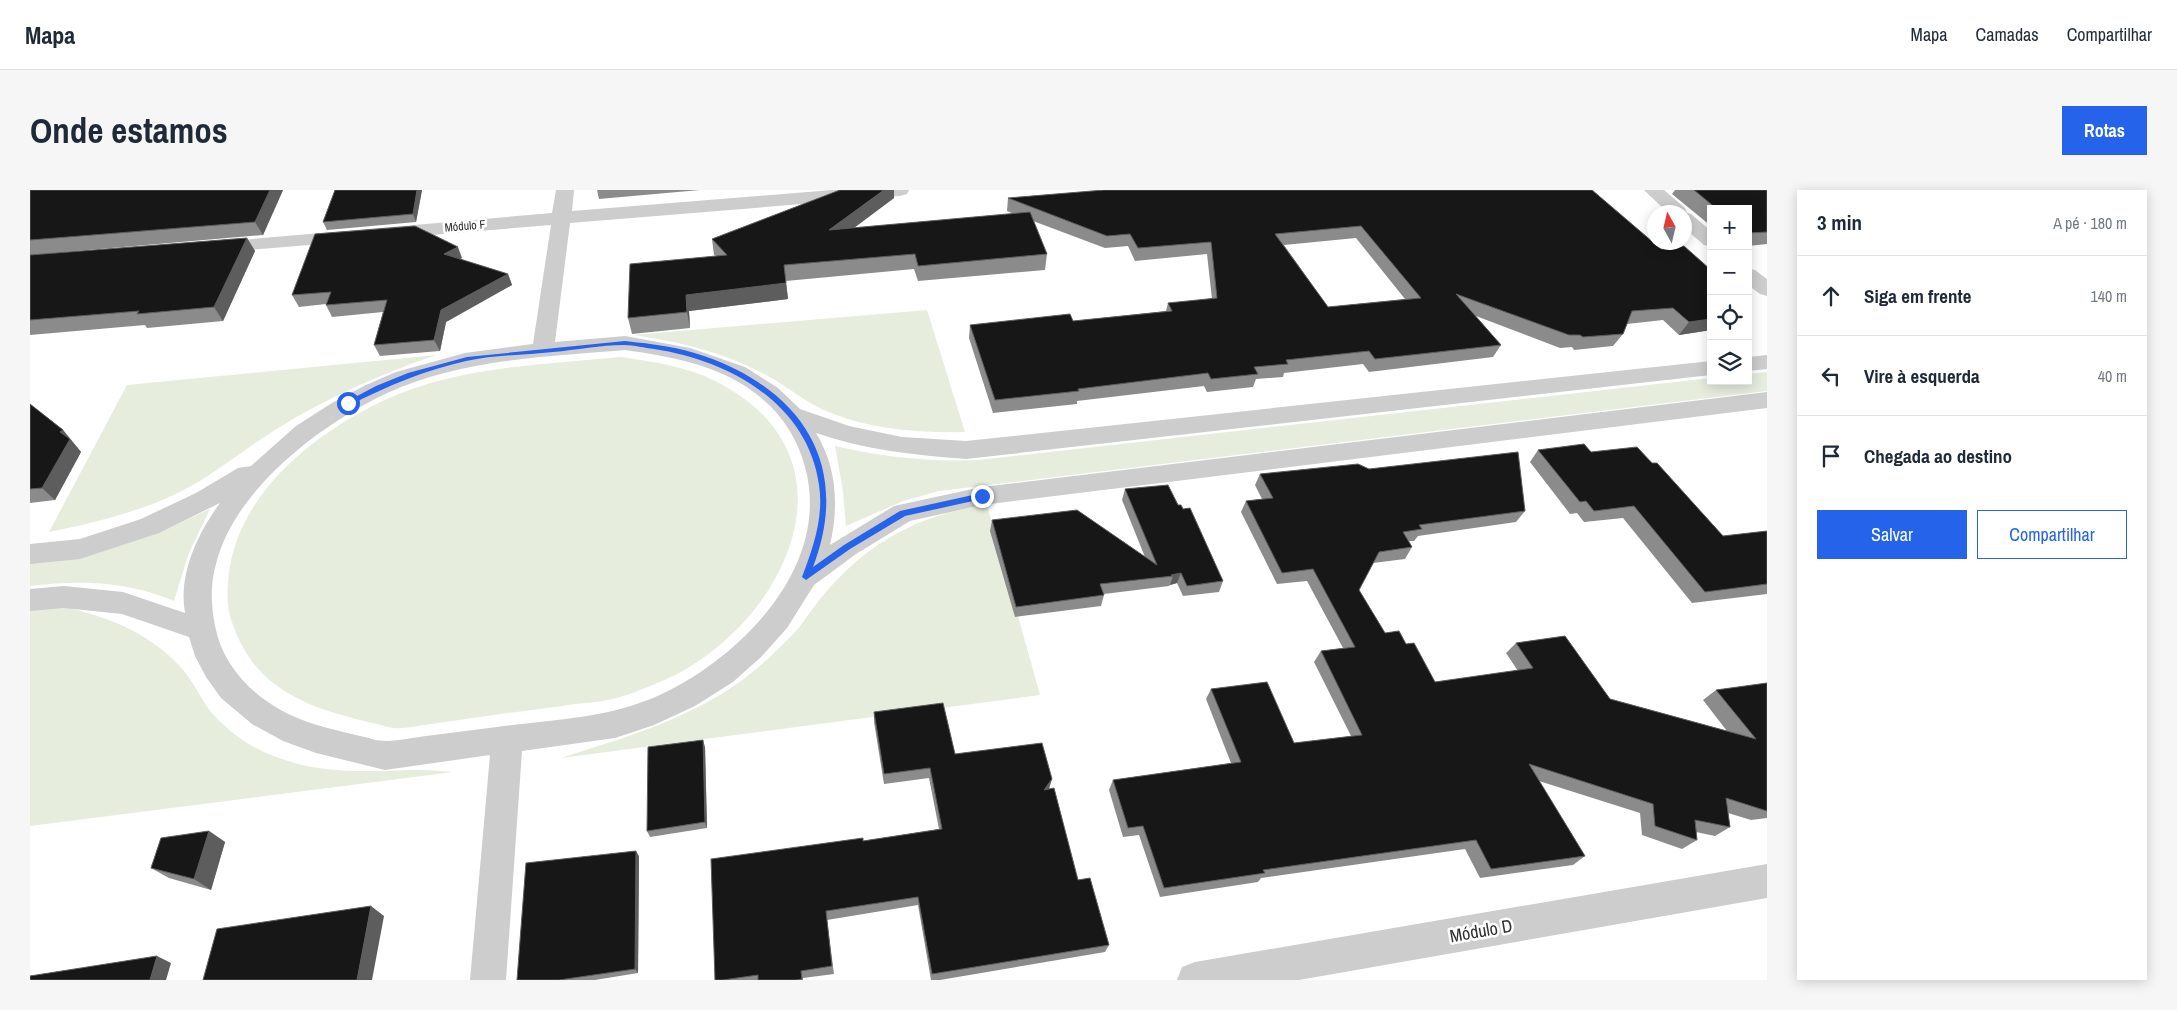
<!DOCTYPE html>
<html lang="pt">
<meta charset="utf-8">
<style>
:root{--surface:#fff;--page:#f6f6f7;--text:#1f2937;--muted:#747a83;--line:#e0e1e3;--accent:#2563eb}
body{margin:0;font-family:"Archivo Narrow",sans-serif;background:var(--page);color:var(--text)}
.controls{position:absolute;right:15px;top:15px;display:grid;overflow:hidden;border-radius:0px;box-shadow:0 2px 12px #0003}
.controls button{width:45px;height:45px;display:grid;place-items:center;padding:0;border:0;border-bottom:1px solid var(--line);background:var(--surface);color:var(--text);font:25px sans-serif}
.compass{position:absolute;left:1617px;top:15px;width:45px;height:45px;border-radius:50%;background:var(--surface);box-shadow:0 2px 12px #0003;rotate:352deg}
.stop{position:absolute;width:15px;height:15px;margin:-11px;border:4px solid #2563eb;border-radius:50%;background:#fff}
.stop.end{background:#2563eb;border-color:#fff;box-shadow:0 1px 5px #0008}
.list{margin:0;padding:0;list-style:none}
h2{display:flex;justify-content:space-between;align-items:center;height:65px;margin:0;padding:0 20px;font-size:21px}
h2 small{font-size:16px;font-weight:400;color:var(--muted)}
.list li{display:grid;grid-template-columns:32px 1fr auto;gap:15px;align-items:center;box-sizing:border-box;height:80px;padding:0 20px;border-top:1px solid var(--line)}
.list b{display:block;font-size:19px;white-space:nowrap}
.list em{font-size:16px;font-style:normal;color:var(--muted)}
.actions{display:flex;gap:10px;padding:15px 20px}
.actions a{flex:1;padding:11px 0;border:1px solid var(--accent);border-radius:0px;text-align:center;font-size:18px;color:var(--accent)}
.actions .main{background:var(--accent);color:#fff}
.icon{flex:none;width:28px;height:28px;fill:none;stroke:currentColor;stroke-width:2;stroke-linecap:round;stroke-linejoin:round}
.map{position:relative;flex:none;width:1737px;height:790px;overflow:hidden;border-radius:0px}
header{display:flex;align-items:center;gap:30px;box-sizing:border-box;height:70px;padding:0 25px;background:var(--surface);border-bottom:1px solid var(--line)}
header strong{font-size:24px}
nav{display:flex;gap:28px;margin-inline-start:auto;font-size:18px}
.intro{display:flex;align-items:center;justify-content:space-between;box-sizing:border-box;height:120px;padding:0 30px}
h1{margin:0;font-size:35px}
.button{padding:12px 22px;border-radius:0px;background:var(--accent);color:#fff;font-size:18px;font-weight:700}
main{display:flex;gap:30px;padding:0 30px}
aside{flex:1;background:var(--surface);border-radius:0px;box-shadow:0 2px 12px #0003}
.map>svg:first-child{display:block}
.green{fill:#e6eddd}
.lines{fill:none;stroke-linecap:round;stroke-linejoin:round}
.minor{fill:#cdcdcd;fill-rule:evenodd}
.wall{fill:#8b8b8b;fill-rule:evenodd}
.shaded-wall{fill:#5d5d5d}
.building{fill:#171717;stroke:#5d5d5d;fill-rule:evenodd}
.route{fill:#2563eb}
.labels{text-anchor:middle;stroke-width:5;stroke-linejoin:round;paint-order:stroke}
.far-street-label{font-size:12px;fill:#303030;stroke:#fff}
.near-street-label{font-size:18px;fill:#303030;stroke:#fff}
</style>
<header>
<strong>Mapa</strong>
<nav><a>Mapa</a><a>Camadas</a><a>Compartilhar</a></nav>
</header>
<div class="intro"><h1>Onde estamos</h1><a class="button">Rotas</a></div>
<main>
<div class="map">
<svg width="1737" height="790" viewBox="0 0 1737 790">
<rect width="100%" height="100%" fill="#fff"/>
<g class="green">
<path d="M897,120L935,242C890,243 844,240 801,223C777,214 759,197 736,185C694,162 650,152 603,145Z"/>
<path d="M407,165C350,184 296,208 245,240C213,260 184,285 150,302C109,322 64,333 19,342L97,195Z"/>
<path d="M591,167C623,172 656,176 685,191C774,235 790,317 739,399C718,433 681,467 645,485C628,493 601,505 582,509C570,512 557,513 545,514C520,518 495,521 470,524C445,528 420,531 395,535C386,536 375,539 365,538C360,538 356,536 351,535C314,526 277,518 246,495C225,480 211,458 203,435C196,418 197,400 199,383C209,302 286,242 355,210C428,176 511,175 591,167Z"/>
<path d="M1737,182V201L909,301L873,311L816,336L813,301L805,256C853,267 898,272 947,270L1681,188V191H1718V184Z"/>
<path d="M957,315L1010,505L531,568C593,548 657,530 711,491C731,476 750,458 767,440C775,430 782,419 790,409C835,354 886,325 957,315Z"/>
<path d="M180,319L158,365L144,411C95,391 52,390 0,396V372L141,337Z"/>
<path d="M39,418C84,429 123,445 154,481C164,493 171,509 181,522C192,535 207,547 222,556C274,584 321,582 378,580C393,579 408,581 423,582L0,636V419Z"/>
</g>
<g class="lines">
<g class="minor">
<path d="M526,0H544L542,21L802,0H879L877,4L870,6L540,33L525,152L595,146L660,158L715,177L748,198L770,219L819,236L872,247L936,251L1681,171V185L936,269C885,265 835,260 786,243C807,277 809,317 800,355L864,316L952,297L1737,202V218L952,315L880,331L826,364L784,395L757,438L731,467L703,492L665,516L624,535L585,548L492,561L476,790H440L460,565L355,580L286,563L253,551L222,534L191,508L176,487L165,466L159,447L92,424L34,418L0,421V399L34,396L93,402L155,423C148,384 168,343 190,313L129,343L59,366L50,369L0,374V354L50,349L111,329L166,303L208,278L221,276L266,236L302,213L336,195L366,182L435,163L503,154L521,35L183,63L176,61L173,57L176,53L522,23ZM595,160C637,166 679,173 715,196C746,216 766,243 775,277C800,368 725,452 651,494C591,529 533,528 467,537C443,540 420,543 396,546C377,548 360,554 342,549C308,540 274,535 244,516C214,497 192,471 185,436C181,415 180,395 186,374C204,300 290,235 355,204C430,169 514,167 595,160Z"/>
<polygon points="1614,0 1634,0 1655,18 1657,23 1661,24 1681,41 1681,57 1674,55 1654,38 1654,22 1637,22"/>
<polygon points="1718,78 1725,80 1737,89 1737,106 1730,104 1718,95"/>
<polygon points="1737,165 1737,179 1718,181 1718,167"/>
<polygon points="1737,674 1737,708 1269,790 1147,790 1152,777 1165,772"/>
</g>
</g>
<g class="wall">
<polygon points="0,0 253,0 233,45 0,65"/>
<polygon points="392,0 386,32 297,40 293,32"/>
<polygon points="567,0 670,0 569,9"/>
<polygon points="1645,0 1737,0 1737,54 1718,56 1718,19 1681,19 1681,36 1642,4"/>
<path d="M864,8L823,38L984,24L977,21L978,8L1631,59L1681,80V140L1649,145L1633,130L1597,134L1593,144L1583,156L1544,160L1542,157L1530,158L1446,126L1471,155L1463,167L1339,182L1333,174L1254,183L1253,187L1226,189L1223,197L1177,202L1174,196L1047,211V214L963,223L939,148L940,135L1043,131L1136,121L1138,113L1182,109L1177,64L1105,71L1098,56L1075,58L1003,31L1017,64L1015,80L888,91L884,79L756,91L758,109L659,121L660,138L602,144L598,128L686,66L684,65L682,49ZM1326,48L1375,109L1298,117L1254,55Z"/>
<polygon points="217,48 225,61 193,131 117,138 115,135 0,145 0,65"/>
<polygon points="432,68 430,69 478,84 482,95 416,132 410,161 350,166 344,155 353,122 302,127 296,115 296,114 269,117 262,105"/>
<polygon points="0,214 33,240 51,262 25,310 0,313"/>
<polygon points="1508,260 1561,262 1622,273 1693,346 1737,341 1737,404 1662,413 1593,328 1554,332 1547,323 1540,324 1500,272"/>
<polygon points="1339,279 1495,321 1486,332 1388,346 1384,351 1379,351 1382,357 1375,369 1343,373 1329,400 1355,443 1376,454 1405,492 1488,481 1476,463 1486,453 1580,509 1697,541 1673,510 1686,500 1737,493 1737,628 1721,630 1698,623 1700,637 1685,646 1666,642 1667,650 1652,659 1612,645 1610,623 1509,591 1555,666 1543,675 1450,688 1435,659 1231,688 1228,692 1130,707 1109,645 1093,647 1079,600 1083,590 1201,573 1176,509 1181,499 1264,553 1321,546 1284,472 1291,461 1313,458 1277,391 1247,394 1211,322 1216,311 1232,309 1225,295 1230,284"/>
<polygon points="1095,299 1148,315 1153,319 1193,391 1189,402 1153,406 1147,393 1140,395 1139,396 1074,404 1074,405 1071,416 985,427 960,341 962,330 1115,367 1092,310"/>
<polygon points="844,522 925,564 1019,599 1048,690 1079,755 1075,762 910,790 901,790 888,715 797,730 804,784 773,788 773,790 685,790 833,651 909,639 899,588 854,594 844,532"/>
<polygon points="675,557 677,638 620,647 617,641"/>
<polygon points="179,641 195,652 181,700 139,688 121,678"/>
<polygon points="609,666 608,783 565,790 487,790"/>
</g>
<g class="shaded-wall">
<polygon points="240,0 253,0 233,45 225,32"/>
<polygon points="387,0 392,0 386,32 383,24"/>
<polygon points="854,0 864,0 864,8 800,56 799,40"/>
<polygon points="217,48 225,61 193,131 184,117"/>
<polygon points="428,57 432,68 419,76 414,64"/>
<polygon points="478,84 482,95 416,132 410,161 404,150 411,120"/>
<polygon points="756,93 758,109 659,121 660,138 657,122 656,105"/>
<polygon points="1681,129 1681,140 1649,145 1659,132"/>
<polygon points="33,240 51,262 25,310 12,298 30,242"/>
<polygon points="1151,383 1147,393 1140,395 1143,386 1141,385"/>
<polygon points="673,550 675,557 677,638 675,632"/>
<polygon points="1022,589 1019,599 1011,610 1014,600"/>
<polygon points="179,641 195,652 181,700 164,689"/>
<polygon points="606,661 609,666 608,783 605,779"/>
<polygon points="341,716 354,726 342,790 327,790"/>
<polygon points="127,766 141,773 136,790 120,790"/>
</g>
<g class="building">
<polygon points="0,0 240,0 225,32 0,50"/>
<polygon points="305,0 387,0 383,24 293,32"/>
<polygon points="810,0 854,0 799,40 1000,22 1017,64 888,76 885,64 754,75 756,93 656,105 657,122 598,128 600,74 697,65 682,49"/>
<path d="M1074,0H1562L1631,59L1654,56L1681,80V129L1659,132L1643,118L1602,121L1593,144L1553,147L1550,145H1539L1426,104L1471,155L1345,169L1339,161L1256,170L1258,174L1224,177L1228,184L1181,189L1178,183L1048,199L1049,201L965,210L940,135L1040,124L1043,131L1142,121L1138,113L1187,108L1181,52L1108,58L1100,44L1077,46L978,8ZM1331,36L1391,108L1298,117L1245,44Z"/>
<polygon points="1664,0 1737,0 1737,42 1718,43 1718,19 1687,19"/>
<polygon points="385,36 428,57 414,64 478,84 411,120 404,150 344,155 357,110 296,115 301,102 262,105 285,44"/>
<polygon points="217,48 184,117 107,124 109,121 0,130 0,65"/>
<polygon points="0,214 33,240 30,242 40,249 12,298 0,299"/>
<polygon points="1554,254 1561,262 1607,257 1622,273 1627,273 1693,346 1737,341 1737,394 1675,402 1604,316 1564,321 1556,311 1550,312 1508,260"/>
<polygon points="1488,262 1495,321 1389,335 1392,339 1373,342 1382,357 1349,362 1329,400 1355,443 1369,441 1376,454 1384,453 1405,492 1503,478 1486,453 1535,446 1580,509 1726,549 1686,500 1737,493 1737,621 1696,608 1700,637 1665,630 1667,650 1625,636 1623,614 1499,574 1555,666 1461,679 1446,650 1233,680 1235,683 1134,698 1113,636 1098,638 1083,590 1211,572 1181,499 1237,492 1264,553 1332,545 1291,461 1325,457 1283,379 1252,383 1216,311 1243,308 1230,284 1328,274 1339,279"/>
<polygon points="1138,295 1148,315 1151,315 1153,319 1160,318 1193,391 1157,396 1151,383 1141,385 1143,386 1070,394 1074,405 986,417 962,330 1047,320 1127,375 1095,299"/>
<polygon points="913,513 925,564 1012,553 1022,589 1014,600 1024,598 1048,690 1060,688 1079,755 902,784 888,707 796,721 802,776 771,781 772,789 766,790 728,790 728,785 693,790 685,790 681,669 833,648 833,651 912,639 900,578 854,584 844,522"/>
<polygon points="673,550 675,632 617,641 618,557"/>
<polygon points="179,641 164,689 121,678 131,648"/>
<polygon points="606,661 605,779 529,790 487,790 496,673"/>
<polygon points="341,716 327,790 173,790 187,739"/>
<polygon points="127,766 120,790 0,790 0,786"/>
</g>
<path class="route" d="M595,151C622,154 649,157 674,166C772,200 822,275 783,377L814,355L870,321L952,303L956,306L952,309L875,326L820,359L776,390L772,387C783,358 794,327 789,295C778,214 699,170 624,159C615,158 604,155 594,155C571,155 546,160 523,162C495,165 464,165 436,171C396,180 357,196 320,215L314,213L346,196L378,183L437,167Z"/>
<g class="labels">
<g class="far-street-label">
<text transform="translate(435 36) rotate(-5)" y="4">Módulo F</text>
</g>
<g class="near-street-label">
<text transform="translate(1451 741) rotate(-10)" y="6">Módulo D</text>
</g>
</g>
</svg>
<div class="controls">
<button>+</button>
<button>−</button>
<button><svg class="icon" aria-label="locate" viewBox="0 0 24 24"><circle cx="12" cy="12" r="6"/><path d="M12 2v4M12 18v4M2 12h4M18 12h4"/></svg></button>
<button><svg class="icon" aria-label="layers" viewBox="0 0 24 24"><path d="M12 4l9 5-9 5-9-5zM3 14l9 5 9-5"/></svg></button>
</div>
<svg class="compass" viewBox="-18 -18 36 36"><path d="M0-13l5 13h-10z" fill="#e53935"/><path d="M0 13l5-13h-10z" fill="#747a83"/></svg>
<div class="stop" style="left:318px;top:213px"></div>
<div class="stop end" style="left:952px;top:306px"></div>
</div>
<aside>
<h2>3 min<small>A pé · 180 m</small></h2>
<ul class="list">
<li><svg class="icon" aria-label="ahead" viewBox="0 0 24 24"><path d="M12 20V5M6 11l6-6 6 6"/></svg><div><b>Siga em frente</b></div><em>140 m</em></li>
<li><svg class="icon" aria-label="left" viewBox="0 0 24 24"><path d="M17 20v-9H6M10 6l-5 5 5 5"/></svg><div><b>Vire à esquerda</b></div><em>40 m</em></li>
<li><svg class="icon" aria-label="arrive" viewBox="0 0 24 24"><path d="M6 21V4h12l-3 4 3 4H6"/></svg><div><b>Chegada ao destino</b></div></li>
</ul>
<div class="actions"><a class="main">Salvar</a><a>Compartilhar</a></div>
</aside>
</main>
